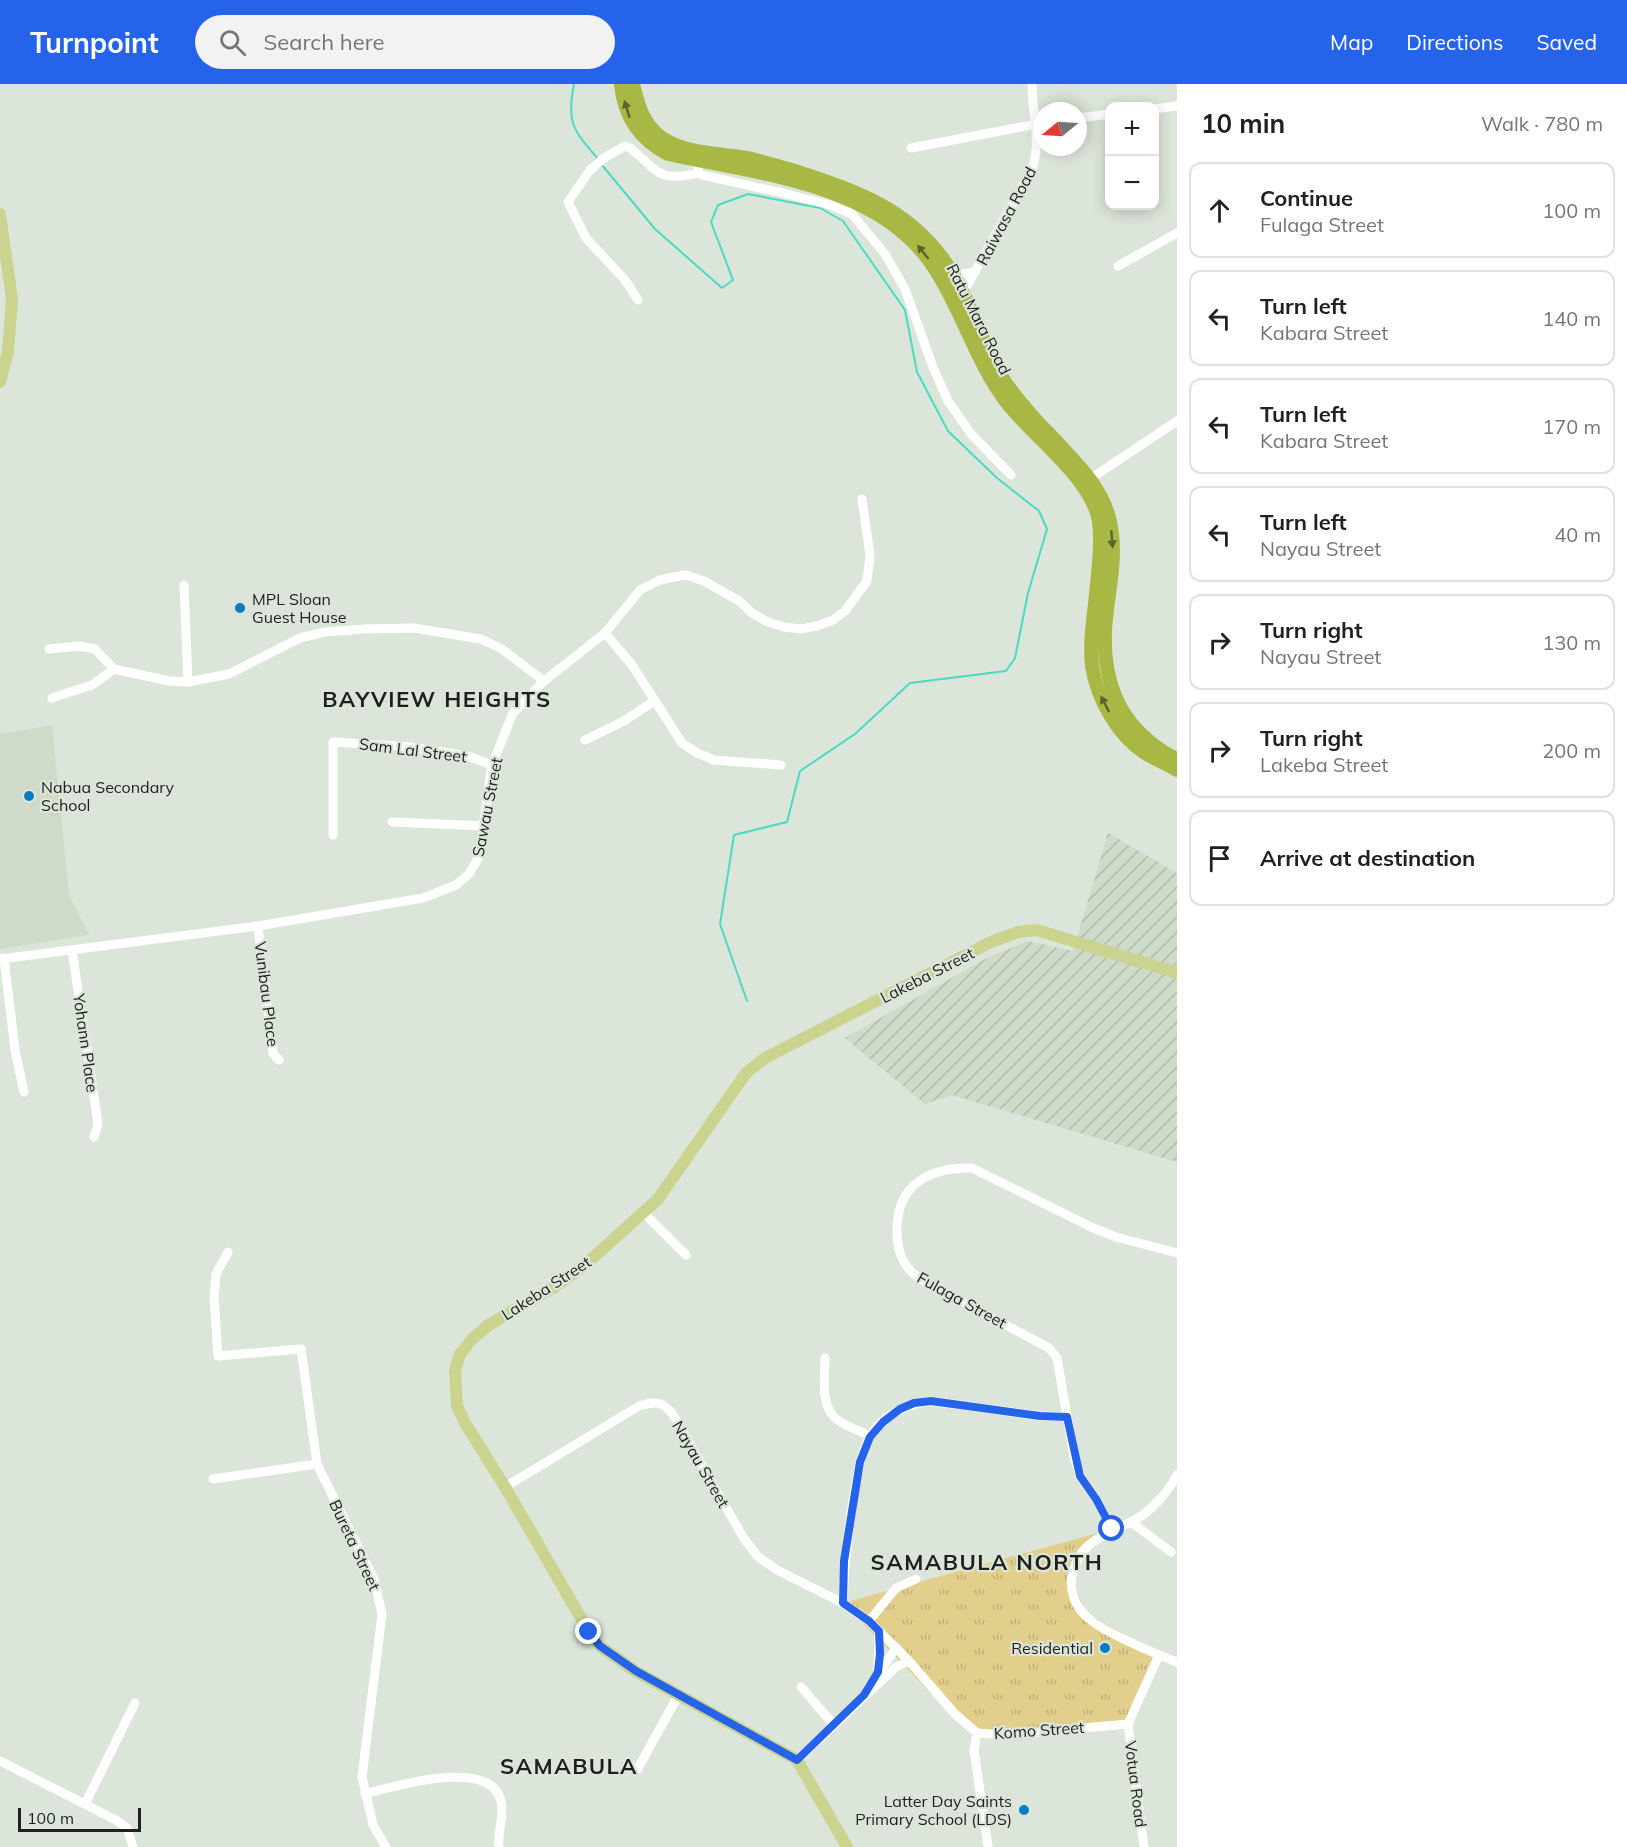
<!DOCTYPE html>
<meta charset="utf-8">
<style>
:root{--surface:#fff;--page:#f2f2f2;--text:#202124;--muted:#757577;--line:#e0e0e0;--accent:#2563eb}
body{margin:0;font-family:Mulish,sans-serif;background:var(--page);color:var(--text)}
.controls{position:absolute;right:18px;top:18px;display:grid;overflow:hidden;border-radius:12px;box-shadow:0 3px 15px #0003}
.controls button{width:54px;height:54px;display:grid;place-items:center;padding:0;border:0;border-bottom:2px solid var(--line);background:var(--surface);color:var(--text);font:30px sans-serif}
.compass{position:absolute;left:1033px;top:18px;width:54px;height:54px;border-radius:50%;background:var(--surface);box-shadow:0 3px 15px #0003;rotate:252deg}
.scale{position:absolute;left:18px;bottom:15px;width:123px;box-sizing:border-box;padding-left:6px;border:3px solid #1d201c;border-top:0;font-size:16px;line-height:21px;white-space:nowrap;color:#1d201c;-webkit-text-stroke:4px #dce5d9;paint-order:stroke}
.stop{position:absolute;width:18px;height:18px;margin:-14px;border:4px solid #2563eb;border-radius:50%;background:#fff}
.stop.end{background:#2563eb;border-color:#fff;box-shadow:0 2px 6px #0008}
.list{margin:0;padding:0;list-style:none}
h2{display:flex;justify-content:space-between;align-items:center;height:78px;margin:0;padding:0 24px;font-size:26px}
h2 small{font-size:20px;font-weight:400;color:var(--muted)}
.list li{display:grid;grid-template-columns:39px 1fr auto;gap:18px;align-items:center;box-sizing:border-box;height:96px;margin:0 12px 12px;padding:0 12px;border:2px solid var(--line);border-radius:12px}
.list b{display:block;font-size:22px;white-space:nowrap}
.list p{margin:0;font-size:20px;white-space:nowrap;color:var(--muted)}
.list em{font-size:20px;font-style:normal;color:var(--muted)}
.icon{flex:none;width:33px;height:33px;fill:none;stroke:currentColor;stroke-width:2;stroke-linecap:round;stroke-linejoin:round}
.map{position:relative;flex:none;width:1177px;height:1763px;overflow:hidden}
header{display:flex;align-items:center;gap:36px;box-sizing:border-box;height:84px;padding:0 30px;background:var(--accent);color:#fff}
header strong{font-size:28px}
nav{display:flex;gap:33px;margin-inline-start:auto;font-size:21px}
.search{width:420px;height:54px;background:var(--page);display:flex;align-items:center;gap:15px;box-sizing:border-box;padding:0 21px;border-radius:33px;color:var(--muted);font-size:22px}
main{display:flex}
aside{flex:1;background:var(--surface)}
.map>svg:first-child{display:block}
.built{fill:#cedbc9}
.industrial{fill:url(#industrial-furrows)}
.park{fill:url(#park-tufts)}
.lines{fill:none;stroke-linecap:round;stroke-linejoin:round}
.stream{stroke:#4adbc4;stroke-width:2}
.minor{stroke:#fff;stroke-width:9}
.major{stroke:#cbd48f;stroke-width:12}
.highway{stroke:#a9b745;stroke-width:14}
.oneway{fill:#5c642e}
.route{stroke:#2563eb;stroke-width:8}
.poi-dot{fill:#007dc5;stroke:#dce5d9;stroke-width:2}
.labels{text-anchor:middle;stroke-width:4.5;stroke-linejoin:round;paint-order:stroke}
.street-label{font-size:16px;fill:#1d201c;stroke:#dce5d9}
.poi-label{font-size:16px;fill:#1d201c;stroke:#dce5d9;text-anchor:start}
.district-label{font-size:22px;font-weight:bold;letter-spacing:1.5px;fill:#1d201c;stroke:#dce5d9}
</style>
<header>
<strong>Turnpoint</strong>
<div class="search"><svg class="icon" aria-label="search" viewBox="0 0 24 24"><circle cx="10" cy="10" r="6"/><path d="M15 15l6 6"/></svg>Search here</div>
<nav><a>Map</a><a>Directions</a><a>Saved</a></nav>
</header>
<main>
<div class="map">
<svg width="1177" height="1763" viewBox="0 0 1177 1763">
<defs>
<pattern id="industrial-furrows" width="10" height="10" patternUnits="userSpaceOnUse" patternTransform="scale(1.5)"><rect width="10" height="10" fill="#cedbc9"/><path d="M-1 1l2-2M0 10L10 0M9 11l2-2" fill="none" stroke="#b0bcac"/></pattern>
<pattern id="park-tufts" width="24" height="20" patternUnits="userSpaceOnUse" patternTransform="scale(1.5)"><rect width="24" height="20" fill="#e2cf8c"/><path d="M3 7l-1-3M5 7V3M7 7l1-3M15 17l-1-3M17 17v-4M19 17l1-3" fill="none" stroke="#c1b178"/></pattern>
</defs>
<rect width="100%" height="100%" fill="#dce5d9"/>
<polygon class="built" points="52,641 69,811 89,851 0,865 0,650"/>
<polygon class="industrial" points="1108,749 1177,789 1177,1078 952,1011 925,1020 845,954 985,875 1028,857 1073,867"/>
<polygon class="park" points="1112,1445 1079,1466 1072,1497 1086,1528 1160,1572 1128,1638 975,1654 843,1519"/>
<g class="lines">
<g class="stream">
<path d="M574,0C566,40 574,47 599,76"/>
<polyline points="602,81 655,145 722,204 733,196 711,138 718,121 748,110 820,124 843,137 905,226 917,288 948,347 997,394 1039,427 1047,445 1028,509 1015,574 1006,587 910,599 855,650 800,687 787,738 734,751 720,840 747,917"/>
</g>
<g class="minor">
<polyline points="1154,25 1177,22"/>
<polyline points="1078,34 1110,30"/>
<polyline points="911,64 1042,39"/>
<polyline points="697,76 698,89 702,91 783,109 830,121 852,130 885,170 905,205 933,283 948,317 971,350 1011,391"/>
<polyline points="1118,182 1177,149"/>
<polyline points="954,191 975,188"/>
<path d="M963,209L1033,83C1041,54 1032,29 1032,0"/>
<path d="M638,216L625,196L586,154L568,118L590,86L604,74L625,62L630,64C658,86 657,99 698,89"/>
<polyline points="1090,395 1177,337"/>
<polyline points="184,501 188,598"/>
<polyline points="605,549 632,581 682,659 697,669 714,676 781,681"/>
<polyline points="49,565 79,562 95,565 114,585 169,597 188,598 229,590 300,554 325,548 364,545 414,544 481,555 502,565 544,597"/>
<polyline points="52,614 92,601 114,585"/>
<polyline points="585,656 624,637 654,617"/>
<polyline points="392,738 484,742"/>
<polyline points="333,751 333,658 412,663 471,673 492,681"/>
<polyline points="258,842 273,969 279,976"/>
<polyline points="72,866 98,1040 94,1053"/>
<polyline points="4,874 15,966 24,1008"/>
<polyline points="0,875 258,842 423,814 456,801 469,790 479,773 492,681 513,629 544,597 605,549 640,506 660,496 669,494 686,491 704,497 739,517 752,529 768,538 784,543 801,545 817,542 833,536 845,527 867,497 870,471 862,415"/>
<polyline points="644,1129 686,1171"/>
<polyline points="228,1168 216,1190 214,1212 218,1272 301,1265 317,1380 374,1495 382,1530 362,1693 373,1741 386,1763"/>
<path d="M825,1274C825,1294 819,1324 839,1337C848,1343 860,1347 870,1352"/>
<path d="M1177,1391C1167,1410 1149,1430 1129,1439C1116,1445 1104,1450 1093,1458C1080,1467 1075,1478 1072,1492C1069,1508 1076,1523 1087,1533C1104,1549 1154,1569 1177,1578"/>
<polyline points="213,1395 317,1380"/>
<path d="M505,1403L639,1322C655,1317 661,1317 672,1329L743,1453L757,1472L777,1486L843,1519L869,1537L909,1577L955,1630L977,1649L1005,1651L1128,1640"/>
<polyline points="1131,1438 1171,1468"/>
<path d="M1112,1445L1096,1415L1080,1392L1074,1373L1057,1274L1049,1264L927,1199C921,1195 913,1191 909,1185C899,1174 897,1160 897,1146C897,1100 930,1083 972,1084L1091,1143L1116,1153L1177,1169"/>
<path d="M843,1519C844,1484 848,1451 853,1417C857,1396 859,1373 869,1354C881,1331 907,1320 931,1317L1040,1332L1067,1333"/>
<polyline points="869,1537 896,1504 916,1495"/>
<polyline points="878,1586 879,1547"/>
<polyline points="801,1603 834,1641"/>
<polyline points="868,1604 896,1564"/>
<polyline points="977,1649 974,1666 988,1763"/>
<polyline points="797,1676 896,1583 909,1577"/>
<polyline points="0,1677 114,1735 127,1744 133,1763"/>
<polyline points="637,1686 678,1612"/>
<path d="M365,1710C395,1702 491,1673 501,1717C505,1732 497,1747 499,1763"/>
<polyline points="85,1720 135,1619"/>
<polyline points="1144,1763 1128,1640 1159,1571"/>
</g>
<g class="major">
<polyline points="0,130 12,215 8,268 0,298"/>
<polyline points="847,1763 797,1676 635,1587 600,1562 589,1548 505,1403 465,1339 457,1322 455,1287 460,1270 473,1254 490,1240 559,1200 586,1180 658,1115 746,989 765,974 991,858 1018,848 1037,846 1177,889"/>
</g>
<g class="highway">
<path d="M621,0C624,32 639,55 668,70C758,90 881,99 935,185C963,228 976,279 1008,320C1034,353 1092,395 1099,437C1102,457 1099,480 1097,500C1095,527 1089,555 1092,582C1097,614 1117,651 1145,669C1155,675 1167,680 1177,686"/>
<path d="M633,0C638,21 643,41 662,54C684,69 715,69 740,73C761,76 781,83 801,89C864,109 917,130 953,190C974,224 982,264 1005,298C1020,319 1037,338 1055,356C1077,380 1101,402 1109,434C1117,464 1111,495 1107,525C1098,590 1115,643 1176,675"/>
</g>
</g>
<defs><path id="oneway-solid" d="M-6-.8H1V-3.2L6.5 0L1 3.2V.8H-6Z" transform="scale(1.5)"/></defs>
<g class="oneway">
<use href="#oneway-solid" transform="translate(627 25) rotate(-107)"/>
<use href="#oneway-solid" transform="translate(923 168) rotate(-129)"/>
<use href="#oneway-solid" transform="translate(1112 455) rotate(85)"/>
<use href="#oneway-solid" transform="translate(1105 620) rotate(-117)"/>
</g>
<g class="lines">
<polyline class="route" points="589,1548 600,1562 636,1587 797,1676 864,1611 878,1588 880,1570 879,1547 869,1537 843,1519 844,1477 860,1378 870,1353 883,1338 900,1325 914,1319 931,1317 1040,1332 1067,1333 1080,1392 1096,1415 1112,1445"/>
</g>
<g class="poi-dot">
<circle cx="240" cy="524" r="6"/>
<circle cx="29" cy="712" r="6"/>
<circle cx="1105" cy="1564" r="6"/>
<circle cx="1024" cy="1726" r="6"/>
</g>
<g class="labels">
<g class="street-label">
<text transform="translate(1006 132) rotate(-62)" y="6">Raiwasa Road</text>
<text transform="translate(979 235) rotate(63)" y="6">Ratu Mara Road</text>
<text transform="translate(413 666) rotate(7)" y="6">Sam Lal Street</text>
<text transform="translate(487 723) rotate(-79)" y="6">Sawau Street</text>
<text transform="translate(927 891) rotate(-27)" y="6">Lakeba Street</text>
<text transform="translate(267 910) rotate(83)" y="6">Vunibau Place</text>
<text transform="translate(86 959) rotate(82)" y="6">Yohann Place</text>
<text transform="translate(546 1204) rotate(-33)" y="6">Lakeba Street</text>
<text transform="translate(962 1216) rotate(29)" y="6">Fulaga Street</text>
<text transform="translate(701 1380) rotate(60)" y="6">Nayau Street</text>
<text transform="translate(355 1461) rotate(65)" y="6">Bureta Street</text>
<text transform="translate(1039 1646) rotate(-4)" y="6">Komo Street</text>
<text transform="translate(1136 1700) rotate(83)" y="6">Votua Road</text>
</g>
<g class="poi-label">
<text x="252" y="521">MPL Sloan<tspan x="252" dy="18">Guest House</tspan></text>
<text x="41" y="709">Nabua Secondary<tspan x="41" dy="18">School</tspan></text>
<text x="1093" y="1570" text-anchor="end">Residential</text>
<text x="1012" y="1723" text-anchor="end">Latter Day Saints<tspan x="1012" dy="18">Primary School (LDS)</tspan></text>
</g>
<g class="district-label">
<text x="437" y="623">BAYVIEW HEIGHTS</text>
<text x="987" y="1486">SAMABULA NORTH</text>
<text x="569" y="1690">SAMABULA</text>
</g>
</g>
</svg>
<div class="controls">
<button>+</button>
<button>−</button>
</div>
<svg class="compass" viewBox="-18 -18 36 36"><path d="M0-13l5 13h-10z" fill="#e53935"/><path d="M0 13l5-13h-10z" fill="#757577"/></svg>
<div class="scale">100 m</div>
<div class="stop" style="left:1112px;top:1445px"></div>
<div class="stop end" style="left:589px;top:1548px"></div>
</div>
<aside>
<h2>10 min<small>Walk · 780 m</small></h2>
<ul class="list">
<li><svg class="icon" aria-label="ahead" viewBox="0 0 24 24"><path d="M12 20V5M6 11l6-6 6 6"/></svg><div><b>Continue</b><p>Fulaga Street</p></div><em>100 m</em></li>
<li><svg class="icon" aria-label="left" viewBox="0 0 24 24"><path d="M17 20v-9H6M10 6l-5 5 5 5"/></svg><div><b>Turn left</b><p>Kabara Street</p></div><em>140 m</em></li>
<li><svg class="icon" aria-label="left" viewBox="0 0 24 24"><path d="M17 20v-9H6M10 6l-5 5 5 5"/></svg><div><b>Turn left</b><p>Kabara Street</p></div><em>170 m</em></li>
<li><svg class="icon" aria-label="left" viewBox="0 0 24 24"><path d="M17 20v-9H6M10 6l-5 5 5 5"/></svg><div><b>Turn left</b><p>Nayau Street</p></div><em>40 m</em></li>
<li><svg class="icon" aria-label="right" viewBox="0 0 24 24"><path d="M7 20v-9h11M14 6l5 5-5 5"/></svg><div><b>Turn right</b><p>Nayau Street</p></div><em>130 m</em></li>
<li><svg class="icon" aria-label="right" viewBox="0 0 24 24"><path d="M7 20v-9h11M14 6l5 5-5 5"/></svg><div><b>Turn right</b><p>Lakeba Street</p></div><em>200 m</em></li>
<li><svg class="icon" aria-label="arrive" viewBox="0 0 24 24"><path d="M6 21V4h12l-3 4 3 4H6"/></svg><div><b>Arrive at destination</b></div></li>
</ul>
</aside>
</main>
